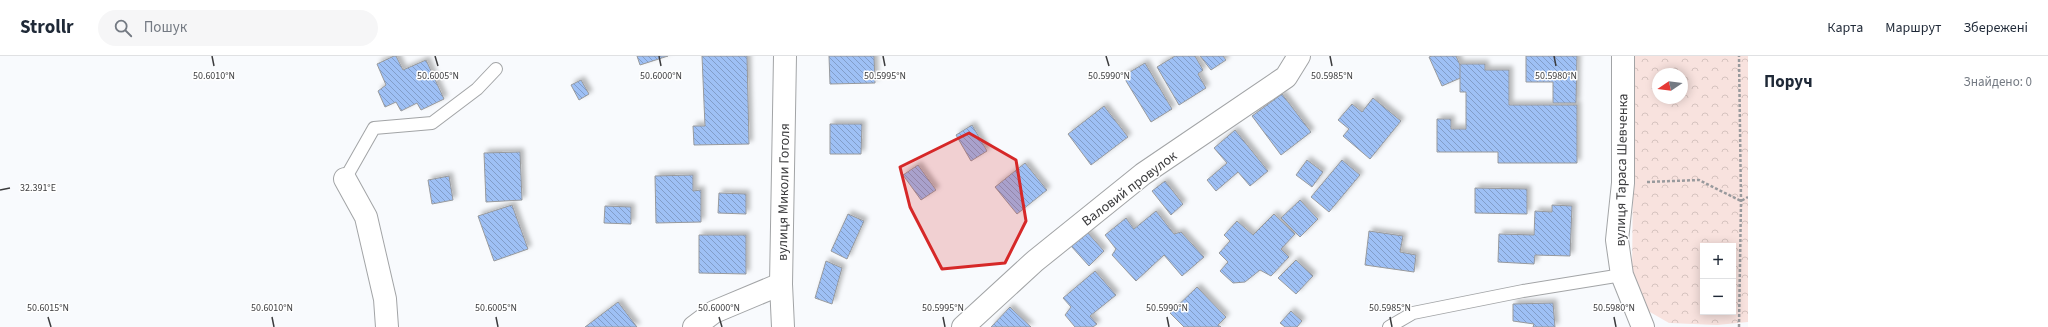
<!DOCTYPE html>
<html lang="uk">
<meta charset="utf-8">
<style>
:root{--surface:#fff;--page:#f6f6f7;--text:#1f2937;--muted:#747a83;--line:#e0e1e3}
body{margin:0;font-family:"Source Sans 3",sans-serif;background:var(--page);color:var(--text)}
.controls{position:absolute;right:12px;bottom:12px;display:grid;overflow:hidden;border-radius:0px;box-shadow:0 2px 10px #0003}
.controls button{width:36px;height:36px;display:grid;place-items:center;padding:0;border:0;border-bottom:1px solid var(--line);background:var(--surface);color:var(--text);font:20px sans-serif}
.compass{position:absolute;left:1652px;top:12px;width:36px;height:36px;border-radius:50%;background:var(--surface);box-shadow:0 2px 10px #0003;rotate:257deg}
.list{margin:0;padding:0;list-style:none}
h2{display:flex;justify-content:space-between;align-items:center;height:52px;margin:0;padding:0 16px;font-size:17px}
h2 small{font-size:13px;font-weight:400;color:var(--muted)}
.icon{flex:none;width:22px;height:22px;fill:none;stroke:currentColor;stroke-width:2;stroke-linecap:round;stroke-linejoin:round}
.map{position:relative;flex:none;width:1748px;height:271px;overflow:hidden}
header{display:flex;align-items:center;gap:24px;box-sizing:border-box;height:56px;padding:0 20px;background:var(--surface);border-bottom:1px solid var(--line)}
header strong{font-size:19px}
nav{display:flex;gap:22px;margin-inline-start:auto;font-size:14px}
.search{width:280px;height:36px;background:var(--page);display:flex;align-items:center;gap:10px;box-sizing:border-box;padding:0 14px;border-radius:22px;color:var(--muted);font-size:15px}
main{display:flex}
aside{flex:1;background:var(--surface)}
.map>svg:first-child{display:block}
.park{fill:url(#park-crowns);fill-rule:evenodd}
.building{fill:url(#building-back-hatch);stroke:#989a9d;filter:url(#shadow)}
.lines{fill:none;stroke-linecap:round;stroke-linejoin:round}
.service-casing{stroke:#a2a4a6;stroke-width:14}
.minor-casing{stroke:#a2a4a6;stroke-width:24}
.path{stroke:#999a9d;stroke-width:2.5;stroke-dasharray:3 2;stroke-linecap:butt}
.service{stroke:#fff;stroke-width:12}
.minor{stroke:#fff;stroke-width:22}
.marked{fill:#d62828;fill-opacity:0.2;stroke:#d62828;stroke-width:3;stroke-linejoin:round}
.ticks{fill:none;stroke:#3b3b3d;stroke-width:1.5}
.labels{text-anchor:middle;stroke-width:3;stroke-linejoin:round;paint-order:stroke}
.street-label{font-size:14px;fill:#3b3b3d;stroke:#fff}
.ticks-label{font-size:10px;text-anchor:middle;fill:#3b3b3d;stroke:#fff;stroke-width:3;stroke-linejoin:round;paint-order:stroke}
</style>
<header>
<strong>Strollr</strong>
<div class="search"><svg class="icon" aria-label="search" viewBox="0 0 24 24"><circle cx="10" cy="10" r="6"/><path d="M15 15l6 6"/></svg>Пошук</div>
<nav><a>Карта</a><a>Маршрут</a><a>Збережені</a></nav>
</header>
<main>
<div class="map">
<svg width="1748" height="271" viewBox="0 0 1748 271">
<defs>
<pattern id="park-crowns" width="20" height="18" patternUnits="userSpaceOnUse"><rect width="20" height="18" fill="#f8e2de"/><path d="M2 6a3 3 0 1 1 6 0M12 15a3 3 0 1 1 6 0" fill="none" stroke="#d6c3bf"/></pattern>
<pattern id="building-back-hatch" width="6" height="6" patternUnits="userSpaceOnUse"><rect width="6" height="6" fill="#9ec0f5"/><path d="M-1 5l2 2M0 0l6 6M5-1l2 2" fill="none" stroke="#829dc8"/></pattern>
<filter id="shadow"><feDropShadow dx="3.5" dy="-3.5" stdDeviation="2" flood-color="#0004"/></filter>
</defs>
<rect width="100%" height="100%" fill="#f8fafd"/>
<path class="park" d="M1634,0H1748V266L1717,269L1669,267L1643,252L1632,225ZM1658,18H1682V42H1658ZM1703,190H1733V256H1703Z"/>
<g class="building">
<polygon points="394,0 396,0 403,14 426,4 444,43 421,54 417,47 401,55 396,46 385,51 378,35 386,29 377,8"/>
<polygon points="637,0 668,0 640,9"/>
<polygon points="702,0 747,0 749,88 694,89 693,70 705,70"/>
<polygon points="829,0 874,0 875,27 830,28"/>
<polygon points="1175,0 1195,0 1203,14 1198,18 1206,32 1179,49 1157,11"/>
<polygon points="1200,0 1223,0 1226,4 1211,14"/>
<polygon points="1432,0 1456,0 1465,20 1442,30 1429,1"/>
<polygon points="1526,0 1577,0 1576,47 1553,47 1553,26 1526,26"/>
<polygon points="1145,7 1172,53 1151,66 1123,20"/>
<polygon points="1460,8 1485,8 1485,14 1509,14 1509,49 1577,49 1577,107 1498,107 1498,96 1437,96 1437,63 1451,63 1451,73 1466,73 1466,36 1460,36"/>
<polygon points="581,24 589,38 579,44 571,29"/>
<polygon points="1282,38 1311,76 1281,99 1252,60"/>
<polygon points="1373,42 1401,65 1370,103 1343,80 1349,73 1338,64 1352,48 1362,56"/>
<polygon points="1104,50 1128,81 1091,109 1068,78"/>
<polygon points="830,68 862,68 861,98 830,98"/>
<polygon points="972,69 987,95 971,105 956,79"/>
<polygon points="1235,74 1268,115 1250,130 1238,116 1216,135 1207,124 1227,107 1214,92"/>
<polygon points="520,96 522,144 486,146 484,97"/>
<polygon points="1307,104 1323,116 1312,131 1296,119"/>
<polygon points="1342,104 1360,119 1329,156 1311,141"/>
<polygon points="1025,107 1047,134 1017,158 995,131"/>
<polygon points="918,109 936,134 921,144 903,119"/>
<polygon points="693,119 693,135 701,134 701,166 656,167 655,120"/>
<polygon points="449,120 453,144 432,148 428,124"/>
<polygon points="1165,125 1183,148 1171,159 1152,135"/>
<polygon points="1475,132 1527,133 1527,158 1475,157"/>
<polygon points="719,137 746,138 746,158 718,157"/>
<polygon points="1300,144 1318,163 1300,181 1281,162"/>
<polygon points="512,149 528,193 494,205 478,160"/>
<polygon points="1552,149 1572,150 1570,200 1535,199 1534,208 1498,206 1499,178 1534,179 1535,155 1552,156"/>
<polygon points="605,150 631,151 631,168 604,167"/>
<polygon points="1156,155 1174,178 1181,176 1204,201 1182,220 1164,199 1136,225 1112,199 1116,193 1105,179 1126,162 1134,173"/>
<polygon points="848,158 864,165 847,203 831,195"/>
<polygon points="1274,158 1295,178 1281,193 1289,201 1271,220 1260,214 1245,226 1233,227 1220,215 1228,206 1219,197 1230,185 1224,179 1237,165 1253,179"/>
<polygon points="1369,175 1403,180 1400,196 1416,199 1414,216 1365,209"/>
<polygon points="1087,176 1104,195 1089,210 1071,190"/>
<polygon points="699,179 746,179 746,218 699,217"/>
<polygon points="1296,204 1313,220 1296,238 1278,222"/>
<polygon points="826,205 842,212 832,248 815,242"/>
<polygon points="1095,215 1116,239 1090,260 1097,268 1093,271 1075,271 1065,259 1071,251 1063,242"/>
<polygon points="1197,231 1226,261 1218,269 1221,271 1184,271 1170,257"/>
<polygon points="618,246 637,271 585,271"/>
<polygon points="1553,247 1555,271 1533,271 1534,268 1513,265 1513,248"/>
<polygon points="1010,251 1031,271 991,271"/>
<polygon points="1291,255 1302,265 1297,271 1285,271 1280,267"/>
</g>
<g class="lines">
<defs>
<g id="service">
<polyline points="345,123 374,72 432,67 477,33 496,13"/>
<polyline points="1389,271 1413,257 1523,235 1622,219"/>
</g>
<g id="minor">
<polyline points="1623,0 1623,127 1617,184 1622,219 1643,271"/>
<polyline points="345,123 366,161 385,243 387,271"/>
<polyline points="694,271 714,256 781,228"/>
<polyline points="783,271 781,228 785,0"/>
<polyline points="963,271 1035,205 1143,118 1286,21 1299,0"/>
</g>
</defs>
<use href="#service" class="service-casing"/>
<use href="#minor" class="minor-casing"/>
<g class="path">
<polyline points="1647,126 1699,124 1741,145 1748,141"/>
<polyline points="1739,271 1741,145 1739,0"/>
</g>
<use href="#service" class="service"/>
<use href="#minor" class="minor"/>
</g>
<path class="marked" d="M969,77L1016,104L1026,165L1005,207L942,213L910,151L900,111Z"/>
<path class="ticks" d="M212,0L214,10M435,0L438,10M659,0L661,10M883,0L885,10M1106,0L1109,10M1330,0L1332,10M1554,0L1556,10M0,134L10,132M48,261L51,271M272,261L274,271M496,261L498,271M719,261L722,271M943,261L945,271M1167,261L1169,271M1390,261L1392,271M1614,261L1616,271"/>
<g class="labels">
<g class="street-label">
<text transform="translate(1621 114) rotate(-89)" y="5">вулиця Тараса Шевченка</text>
<text transform="translate(1129 132) rotate(-37)" y="5">Валовий провулок</text>
<text transform="translate(783 136) rotate(-89)" y="5">вулиця Миколи Гоголя</text>
</g>
</g>
<g class="ticks-label">
<text x="214" y="23">50.6010°N</text>
<text x="438" y="23">50.6005°N</text>
<text x="661" y="23">50.6000°N</text>
<text x="885" y="23">50.5995°N</text>
<text x="1109" y="23">50.5990°N</text>
<text x="1332" y="23">50.5985°N</text>
<text x="1556" y="23">50.5980°N</text>
<text x="38" y="135">32.391°E</text>
<text x="48" y="255">50.6015°N</text>
<text x="272" y="255">50.6010°N</text>
<text x="496" y="255">50.6005°N</text>
<text x="719" y="255">50.6000°N</text>
<text x="943" y="255">50.5995°N</text>
<text x="1167" y="255">50.5990°N</text>
<text x="1390" y="255">50.5985°N</text>
<text x="1614" y="255">50.5980°N</text>
</g>
</svg>
<div class="controls">
<button>+</button>
<button>−</button>
</div>
<svg class="compass" viewBox="-18 -18 36 36"><path d="M0-13l5 13h-10z" fill="#e53935"/><path d="M0 13l5-13h-10z" fill="#747a83"/></svg>
</div>
<aside>
<h2>Поруч<small>Знайдено: 0</small></h2>
<ul class="list">
</ul>
</aside>
</main>
